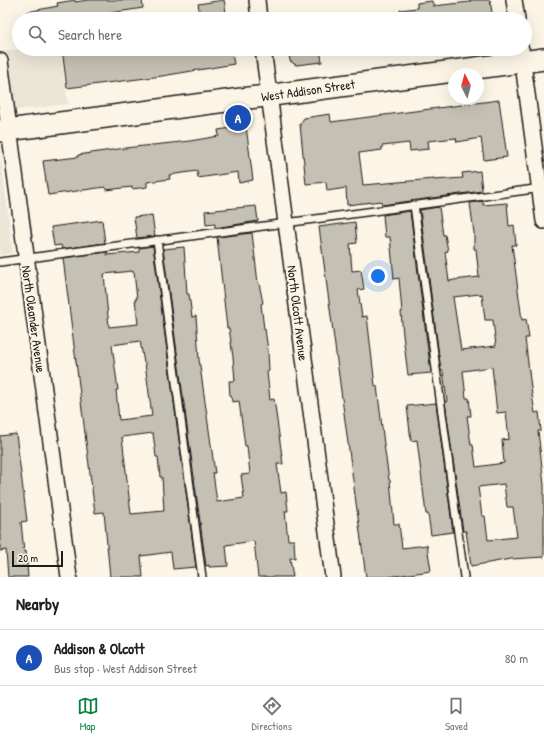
<!DOCTYPE html>
<meta charset="utf-8">
<style>
:root{--surface:#fff;--page:#f6f6f6;--text:#202124;--muted:#757577;--line:#e0e0e0;--accent:#0b8043}
body{margin:0;font-family:"Patrick Hand",sans-serif;background:var(--page);color:var(--text)}
.compass{position:absolute;left:448px;top:68px;width:36px;height:36px;border-radius:50%;background:var(--surface);box-shadow:0 4px 16px #0002;rotate:354deg}
.scale{position:absolute;left:12px;bottom:10px;width:51px;box-sizing:border-box;padding-left:4px;border:2px solid #1c1c1c;border-top:0;font-size:11px;line-height:14px;white-space:nowrap;color:#1c1c1c;-webkit-text-stroke:3px #fcf5e5;paint-order:stroke}
.you{position:absolute;left:378px;top:276px;width:14px;height:14px;margin:-10px;border:3px solid #fff;border-radius:50%;background:#1a73e8;box-shadow:0 0 0 6px #1a73e833}
.badge{display:grid;place-items:center;width:26px;height:26px;border-radius:50%;background:var(--accent);color:#fff;font-size:13px;font-weight:700}
.pin{position:absolute;translate:-50% -50%;border:2px solid #fff;box-shadow:0 1px 4px #0006}
.list{margin:0;padding:0;list-style:none}
h2{display:flex;justify-content:space-between;align-items:center;height:52px;margin:0;padding:0 16px;font-size:17px}
h2 small{font-size:13px;font-weight:400;color:var(--muted)}
.list li{display:grid;grid-template-columns:26px 1fr auto;gap:12px;align-items:center;box-sizing:border-box;height:56px;padding:0 16px;border-top:1px solid var(--line)}
.list b{display:block;font-size:15px;white-space:nowrap}
.list p{margin:0;font-size:13px;white-space:nowrap;color:var(--muted)}
.list em{font-size:13px;font-style:normal;color:var(--muted)}
.icon{flex:none;width:22px;height:22px;fill:none;stroke:currentColor;stroke-width:2;stroke-linecap:round;stroke-linejoin:round}
.map{position:relative;flex:none;width:544px;height:577px;overflow:hidden}
.search{position:absolute;background:var(--surface);box-shadow:0 4px 16px #0002;left:12px;right:12px;top:12px;height:44px;display:flex;align-items:center;gap:10px;box-sizing:border-box;padding:0 14px;border-radius:22px;color:var(--muted);font-size:15px}
.sheet{height:108px;background:var(--surface)}
nav{display:flex;justify-content:space-around;align-items:center;box-sizing:border-box;height:56px;border-top:1px solid var(--line);background:var(--surface);font-size:11px;color:var(--muted)}
nav a{display:grid;justify-items:center;gap:2px}
nav .on{color:var(--accent)}
.map>svg:first-child{display:block}
.built{fill:#ebe5d6}
.building{fill:#c4c0b3;stroke:#1c1c1c;fill-rule:evenodd}
.lines{fill:none;stroke-linecap:round;stroke-linejoin:round}
.lane-casing{stroke:#1c1c1c;stroke-width:10}
.street-casing{stroke:#1c1c1c;stroke-width:18}
.secondary-casing{stroke:#1c1c1c;stroke-width:24}
.lane{stroke:#fcf5e5;stroke-width:7}
.street{stroke:#fcf5e5;stroke-width:15}
.secondary{stroke:#fcf5e5;stroke-width:21}
.labels{text-anchor:middle;stroke-width:4;stroke-linejoin:round;paint-order:stroke}
.street-label{font-size:13px;fill:#1c1c1c;stroke:#fcf5e5}
</style>
<div class="map">
<svg width="544" height="577" viewBox="0 0 544 577">
<rect width="100%" height="100%" fill="#fcf5e5"/>
<filter id="ink" filterUnits="userSpaceOnUse"><feTurbulence type="fractalNoise" baseFrequency=".025" numOctaves="2"/><feDisplacementMap in="SourceGraphic" scale="8" xChannelSelector="R" yChannelSelector="G"/><feConvolveMatrix kernelMatrix="1 2 1 2 8 2 1 2 1" color-interpolation-filters="sRGB"/></filter>
<g filter="url(#ink)">
<g class="built">
<polygon points="22,49 60,49 68,104 0,112 0,52"/>
<polygon points="0,152 13,253 0,255"/>
</g>
<g class="building">
<polygon points="75,0 75,2 88,0 142,0 143,8 104,14 104,17 89,19 27,19 27,12 58,6 57,3"/>
<polygon points="224,0 227,19 201,19 198,4"/>
<polygon points="470,0 490,0 493,19 400,19 400,10 417,8 417,3 432,1 433,6 470,2"/>
<polygon points="62,49 231,49 234,64 162,76 67,88"/>
<polygon points="288,49 320,49 322,62 296,65 290,61"/>
<polygon points="499,100 507,157 484,160 481,138 457,142 456,138 428,141 429,149 410,151 409,143 382,146 382,150 359,153 363,185 434,179 434,180 463,178 462,173 480,171 482,191 382,205 381,201 347,205 346,188 327,191 326,182 306,184 300,124 304,118 330,114 331,122"/>
<polygon points="246,126 253,180 239,183 238,172 198,178 197,171 169,175 170,179 147,182 147,187 132,189 132,187 106,190 105,187 48,195 43,161 78,157 78,155 125,148 190,141 219,136 218,130"/>
<path d="M483,201V205L507,203L509,226L514,225L516,245H512L522,320L526,319L529,338H525L531,388L535,413L539,412L541,431H538L544,485V557L511,559L471,566L466,531H463L445,402L447,401L443,371H441L420,210L439,207L443,235H445L448,251L445,252L449,281L454,280L479,277L476,249H474V233L470,203ZM480,294V296L482,295L485,320H493L496,346L461,350L453,297ZM492,367L497,413L506,412L509,439L502,440L504,463L476,467L473,445H471L467,416H471L469,398H466L463,371ZM504,484L507,507H513L517,537L488,540L485,516H482L478,487Z"/>
<polygon points="256,206 258,221 215,228 215,224 206,225 205,211"/>
<polygon points="410,211 431,373 408,375 403,335 401,312 402,312 399,278 394,279 390,237 385,237 383,215"/>
<polygon points="152,215 155,236 137,238 134,217"/>
<polygon points="102,220 105,243 62,249 61,245 54,246 51,227"/>
<polygon points="355,222 357,243 350,244 352,271 361,270 364,289 358,290 362,317 367,316 375,386 377,386 384,444 389,480 390,480 394,524 399,524 402,548 427,545 431,571 387,577 366,577 319,227"/>
<polygon points="252,233 258,283 259,283 263,303 261,304 264,329 265,329 268,350 269,371 267,372 270,400 274,399 280,442 283,464 277,464 281,493 286,492 288,511 285,511 288,540 294,540 295,558 290,558 293,577 258,577 254,541 226,545 228,566 209,567 209,565 206,566 163,249 184,247 187,294 189,294 192,317 196,316 199,359 215,473 213,473 217,502 244,498 241,475 250,474 247,446 245,446 239,401 232,402 231,395 230,396 229,381 235,381 233,357 229,328 227,328 217,237"/>
<path d="M153,246L196,567L173,569L171,552L141,556L143,577H110L104,512L95,513L63,258L107,252V255L139,252V248ZM132,271V272H134L137,299H135L138,324L109,327L104,274ZM140,341L144,363H145L152,416L119,420L116,390H118L112,345ZM153,433L156,457H158L160,477H162L164,511L131,514L122,437Z"/>
<polygon points="436,403 453,532 431,535 428,514 426,514 417,440 411,441 407,406"/>
<polygon points="16,434 27,521 21,522 24,552 26,551 28,577 8,577 6,550 0,551 0,436"/>
</g>
<g class="lines">
<defs>
<g id="lane">
<polyline points="414,205 464,577"/>
<polyline points="157,240 202,577"/>
<polyline points="0,262 542,188"/>
</g>
<g id="street">
<polyline points="257,0 259,19"/>
<polyline points="514,0 517,19"/>
<polyline points="263,49 333,577"/>
<polyline points="521,49 544,221"/>
<polyline points="0,61 69,577"/>
</g>
<polyline id="secondary" points="0,131 544,59"/>
</defs>
<use href="#lane" class="lane-casing"/>
<use href="#street" class="street-casing"/>
<use href="#secondary" class="secondary-casing"/>
<use href="#lane" class="lane"/>
<use href="#street" class="street"/>
<use href="#secondary" class="secondary"/>
</g>
</g>
<g class="labels">
<g class="street-label">
<text transform="translate(308 90) rotate(-8)" y="5">West Addison Street</text>
<text transform="translate(298 313) rotate(83)" y="5">North Olcott Avenue</text>
<text transform="translate(34 319) rotate(82)" y="5">North Oleander Avenue</text>
</g>
</g>
</svg>
<svg class="compass" viewBox="-18 -18 36 36"><path d="M0-13l5 13h-10z" fill="#e53935"/><path d="M0 13l5-13h-10z" fill="#757577"/></svg>
<div class="scale">20 m</div>
<div class="you"></div>
<div class="pin badge" style="left:238px;top:118px;background:#1a4fb4">A</div>
<div class="search"><svg class="icon" aria-label="search" viewBox="0 0 24 24"><circle cx="10" cy="10" r="6"/><path d="M15 15l6 6"/></svg>Search here</div>
</div>
<section class="sheet">
<h2>Nearby<small></small></h2>
<ul class="list">
<li><span class="badge" style="background:#1a4fb4">A</span><div><b>Addison &amp; Olcott</b><p>Bus stop · West Addison Street</p></div><em>80 m</em></li>
</ul>
</section>
<nav>
<a class="on"><svg class="icon" aria-label="map" viewBox="0 0 24 24"><path d="M3 6l6-2 6 2 6-2v14l-6 2-6-2-6 2zM9 4v14M15 6v14"/></svg>Map</a>
<a><svg class="icon" aria-label="directions" viewBox="0 0 24 24"><path d="M12 3l9 9-9 9-9-9zM9 14v-3h6M13 9l2 2-2 2"/></svg>Directions</a>
<a><svg class="icon" aria-label="saved" viewBox="0 0 24 24"><path d="M7 4h10v16l-5-4-5 4z"/></svg>Saved</a>
</nav>
